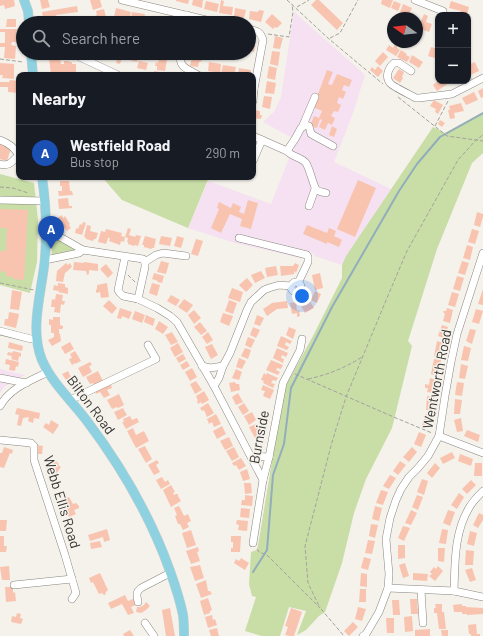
<!DOCTYPE html>
<meta charset="utf-8">
<style>
:root{--surface:#171b24;--page:#242831;--text:#f1f3f6;--muted:#9ea1a6;--line:#363941;--accent:#2563eb}
body{margin:0;font-family:Barlow,sans-serif;background:var(--page);color:var(--text)}
.controls{position:absolute;right:12px;top:12px;display:grid;overflow:hidden;border-radius:8px;box-shadow:0 1px 3px #0004}
.controls button{width:36px;height:36px;display:grid;place-items:center;padding:0;border:0;border-bottom:1px solid var(--line);background:var(--surface);color:var(--text);font:20px sans-serif}
.compass{position:absolute;left:387px;top:12px;width:36px;height:36px;border-radius:50%;background:var(--surface);box-shadow:0 1px 3px #0004;rotate:285deg}
.you{position:absolute;left:302px;top:296px;width:14px;height:14px;margin:-10px;border:3px solid #fff;border-radius:50%;background:#1a73e8;box-shadow:0 0 0 6px #1a73e833}
.badge{display:grid;place-items:center;width:26px;height:26px;border-radius:50%;background:var(--accent);color:#fff;font-size:13px;font-weight:700}
.pin{position:absolute;translate:-50% -33px;filter:drop-shadow(0 1px 2px #0008)}
.pin::after{content:'';position:absolute;top:21px;width:14px;height:12px;background:inherit;clip-path:polygon(0 0,100% 0,50% 100%)}
.list{margin:0;padding:0;list-style:none}
h2{display:flex;justify-content:space-between;align-items:center;height:52px;margin:0;padding:0 16px;font-size:17px}
h2 small{font-size:13px;font-weight:400;color:var(--muted)}
.list li{display:grid;grid-template-columns:26px 1fr auto;gap:12px;align-items:center;box-sizing:border-box;height:56px;padding:0 16px;border-top:1px solid var(--line)}
.list b{display:block;font-size:15px;white-space:nowrap}
.list p{margin:0;font-size:13px;white-space:nowrap;color:var(--muted)}
.list em{font-size:13px;font-style:normal;color:var(--muted)}
.icon{flex:none;width:22px;height:22px;fill:none;stroke:currentColor;stroke-width:2;stroke-linecap:round;stroke-linejoin:round}
.map{position:relative;flex:none;width:483px;height:636px;overflow:hidden}
.search{position:absolute;background:var(--surface);box-shadow:0 1px 3px #0004;left:16px;top:16px;width:240px;height:44px;display:flex;align-items:center;gap:10px;box-sizing:border-box;padding:0 14px;border-radius:22px;color:var(--muted);font-size:15px}
.panel{position:absolute;background:var(--surface);box-shadow:0 1px 3px #0004;left:16px;top:72px;width:240px;height:108px;border-radius:8px}
.map>svg:first-child{display:block}
.education{fill:#f5e1f1}
.green{fill:#c9dda7}
.lines{fill:none;stroke-linecap:round;stroke-linejoin:round}
.stream{stroke:#92adbb;stroke-width:2}
.building{fill:#f9c4af}
.minor-casing{stroke:#898680;stroke-width:8}
.major-casing{stroke:#cececd;stroke-width:10}
.path{stroke:#a4a29d;stroke-width:1;stroke-dasharray:4 2;stroke-linecap:butt}
.minor{stroke:#fff;stroke-width:7}
.major{stroke:#8ed2e1;stroke-width:9}
.labels{text-anchor:middle;stroke-width:3;stroke-linejoin:round;paint-order:stroke}
.street-label{font-size:14px;fill:#343330;stroke:#f5f1eb}
</style>
<div class="map">
<svg width="483" height="636" viewBox="0 0 483 636">
<rect width="100%" height="100%" fill="#f5f1eb"/>
<g class="education">
<polygon points="294,12 365,75 353,113 334,162 391,189 346,256 342,265 315,256 310,251 301,258 235,243 188,228 208,181 271,204 290,156 298,141 263,122 274,112 281,97"/>
<polygon points="0,369 25,375 4,387 0,393"/>
</g>
<g class="green">
<polygon points="483,112 483,153 472,163 437,249 408,341 412,346 392,428 366,479 354,513 342,563 325,612 319,616 306,630 297,635 306,611 289,607 280,636 262,636 245,631 256,597 252,596 249,584 251,552 257,550 259,540 284,389 313,336 342,278 342,265 346,256 433,127 445,133"/>
<polygon points="0,174 34,183 38,220 37,262 30,293 0,285"/>
<polygon points="102,177 209,177 188,228 122,200"/>
<polygon points="54,236 76,248 76,250 71,253 52,258 51,237"/>
</g>
<g class="lines">
<polyline class="stream" points="253,572 267,550 273,475 284,444 291,388 332,307 399,191 417,164 440,137 483,113"/>
</g>
<g class="building">
<polygon points="0,0 14,0 15,6 5,9 4,5 0,6"/>
<polygon points="40,0 48,0 50,7 42,9"/>
<polygon points="90,0 100,0 102,7 93,10"/>
<polygon points="176,0 189,0 188,4 176,1"/>
<polygon points="193,0 203,0 202,8 192,5"/>
<polygon points="221,0 224,1 223,6 233,7 232,15 219,13"/>
<polygon points="316,0 319,0 343,23 337,30 311,5"/>
<polygon points="382,0 393,0 390,8 381,4"/>
<polygon points="206,1 219,4 217,12 204,9"/>
<polygon points="394,1 401,4 398,11 391,8"/>
<polygon points="451,1 469,7 467,15 460,15 461,11 449,8"/>
<polygon points="403,4 412,8 407,18 399,15"/>
<polygon points="77,6 78,12 56,15 57,23 44,23 42,12"/>
<polygon points="116,8 131,12 129,20 114,17"/>
<polygon points="235,8 246,10 244,18 234,16"/>
<polygon points="104,9 107,21 99,23 98,18 95,18 96,15 97,15 96,11"/>
<polygon points="259,10 264,11 261,22 249,19 250,11 258,12"/>
<polygon points="132,12 145,14 143,23 133,23 134,21 131,20"/>
<polygon points="272,14 282,23 277,28 275,27 273,29 265,22"/>
<polygon points="424,14 428,16 426,22 432,24 429,32 418,28"/>
<polygon points="149,16 160,18 158,23 147,23"/>
<polygon points="7,19 16,19 16,27 6,27"/>
<polygon points="0,29 17,29 16,42 12,42 11,45 16,46 15,59 4,58 5,47 0,47 0,43 5,43 5,32 0,32"/>
<polygon points="275,36 283,38 280,49 273,48"/>
<polygon points="249,42 255,44 254,52 249,51"/>
<polygon points="395,44 397,45 397,48 400,50 396,56 386,50 389,45 393,48"/>
<polygon points="431,47 438,49 438,59 428,56"/>
<polygon points="401,50 407,54 406,55 410,57 407,62 397,57"/>
<polygon points="272,51 280,52 278,66 270,64"/>
<polygon points="383,52 388,57 380,66 375,61"/>
<polygon points="119,53 129,53 128,60 122,58 120,64 116,63"/>
<polygon points="131,53 139,54 137,62 129,60"/>
<polygon points="162,53 171,53 170,58 162,56"/>
<polygon points="193,53 202,53 202,55 205,56 206,54 208,54 207,59 202,58 202,61 199,62 198,67 190,66"/>
<polygon points="412,55 423,62 419,68 409,62"/>
<polygon points="49,58 60,58 61,64 64,64 64,61 69,61 69,62 72,62 72,64 76,64 76,75 51,75"/>
<polygon points="159,58 167,59 165,71 157,70 157,66 155,66 156,62 158,63"/>
<polygon points="139,61 148,63 146,70 137,68"/>
<polygon points="209,62 221,64 220,73 208,71"/>
<polygon points="475,62 479,71 468,76 468,65"/>
<polygon points="0,63 14,64 14,79 2,78 3,75 0,75"/>
<polygon points="223,65 236,67 234,75 221,74"/>
<polygon points="269,66 277,68 275,80 267,78"/>
<polygon points="378,66 383,71 378,77 370,70 372,67 375,70"/>
<polygon points="239,68 251,70 250,75 238,75"/>
<polygon points="399,69 404,72 402,77 403,78 400,83 393,78"/>
<polygon points="327,70 333,72 328,84 332,85 337,74 352,80 349,87 344,85 342,90 346,92 343,99 339,97 337,103 341,105 338,112 334,111 331,116 335,118 332,125 328,123 325,130 319,127 322,120 320,119 317,128 310,126 314,116 319,118 322,111 313,107"/>
<polygon points="154,71 165,73 164,75 154,75"/>
<polygon points="10,80 19,81 19,93 8,92 8,87 0,87 0,82 9,82"/>
<polygon points="267,81 276,83 274,94 265,93"/>
<polygon points="438,81 447,81 449,83 437,91 433,85"/>
<polygon points="483,88 483,97 481,98 478,91"/>
<polygon points="474,92 478,100 466,105 462,98"/>
<polygon points="264,96 272,97 270,109 262,107"/>
<polygon points="434,100 443,105 438,114 435,112 436,109 430,106"/>
<polygon points="461,103 464,111 454,113 455,118 450,119 448,110 450,110 449,106"/>
<polygon points="253,110 260,111 260,115 262,115 261,119 253,118"/>
<polygon points="440,120 445,123 442,127 438,124"/>
<polygon points="332,126 337,129 334,137 329,135"/>
<polygon points="0,144 11,148 7,161 0,159"/>
<polygon points="358,180 376,188 355,237 337,229"/>
<polygon points="60,181 69,181 70,191 72,191 73,195 59,196 58,191 62,191 62,186 60,186"/>
<polygon points="68,198 69,206 72,206 72,208 59,209 58,199"/>
<polygon points="248,200 258,203 251,229 240,226 242,219 230,214 221,233 211,228 219,209 217,208 219,202 231,208 233,203 241,207 239,212 244,214"/>
<polygon points="0,209 28,210 24,280 13,279 13,277 6,276 6,272 0,271 0,251 6,251 7,228 0,228"/>
<polygon points="477,212 483,214 483,217 480,227 474,225"/>
<polygon points="62,215 63,218 65,216 70,224 69,225 71,228 67,231 65,228 63,230 56,219"/>
<polygon points="83,222 86,223 82,235 75,233 76,228 78,229 80,224 82,225"/>
<polygon points="87,225 91,226 90,231 98,233 96,239 94,239 93,241 86,239 86,238 84,237"/>
<polygon points="307,225 327,233 329,228 336,231 334,236 342,240 339,247 327,242 327,244 303,234"/>
<polygon points="128,228 131,229 129,235 135,237 136,235 141,236 138,246 135,245 134,246 128,244 128,242 127,242 128,238 125,237 124,242 121,241 120,245 109,241 110,238 108,238 106,244 98,242 101,231 105,232 106,229 122,233 121,236 125,237"/>
<polygon points="472,229 479,231 475,244 468,242"/>
<polygon points="145,236 156,239 154,248 152,248 151,249 144,247 144,245 142,245"/>
<polygon points="161,236 172,238 170,246 159,244"/>
<polygon points="177,236 184,238 181,248 174,246"/>
<polygon points="196,239 203,241 198,256 191,254"/>
<polygon points="467,245 473,247 470,260 463,258"/>
<polygon points="161,261 169,263 166,274 157,272"/>
<polygon points="462,261 469,263 465,275 458,273"/>
<polygon points="74,262 84,263 84,262 98,264 98,271 89,270 89,274 87,275 86,271 73,270"/>
<polygon points="66,263 68,265 70,263 72,267 65,273 63,282 56,281 57,271"/>
<polygon points="295,263 299,265 296,273 294,271 294,274 281,276 280,266 293,266"/>
<polygon points="106,264 113,273 108,278 100,269"/>
<polygon points="276,266 278,275 267,277 265,268"/>
<polygon points="261,271 265,278 255,283 251,275"/>
<polygon points="154,273 164,276 162,283 157,282 158,281 152,279"/>
<polygon points="320,273 323,288 315,290 312,275"/>
<polygon points="457,276 464,278 460,291 453,289"/>
<polygon points="247,278 253,285 246,292 239,285"/>
<polygon points="58,283 65,284 65,287 68,288 68,294 58,292 59,291 53,290 54,285 58,286"/>
<polygon points="107,283 109,297 101,298 100,292 97,293 96,292 96,290 97,289 97,285"/>
<polygon points="152,283 160,285 157,296 149,293"/>
<polygon points="232,288 243,292 240,302 228,298"/>
<polygon points="483,289 483,305 478,304"/>
<polygon points="12,290 22,292 19,310 10,309"/>
<polygon points="315,291 321,294 317,303 311,300"/>
<polygon points="452,292 459,294 455,307 448,305"/>
<polygon points="56,294 63,295 62,301 65,301 64,305 61,304 60,313 54,312 55,307 51,307 52,299 55,300"/>
<polygon points="171,295 180,300 176,306 167,301"/>
<polygon points="184,299 193,305 187,313 178,307"/>
<polygon points="109,300 117,308 112,314 103,306"/>
<polygon points="229,300 237,303 233,314 225,311"/>
<polygon points="287,301 288,308 277,309 267,316 263,309 272,303"/>
<polygon points="310,301 314,308 305,313 301,306"/>
<polygon points="296,302 297,311 299,310 300,316 297,317 297,313 292,314 290,303"/>
<polygon points="120,308 132,312 129,319 122,316 121,319 117,318"/>
<polygon points="447,308 453,310 450,323 443,321 445,314 443,312 444,311 446,311"/>
<polygon points="476,309 483,311 479,324 472,322"/>
<polygon points="194,310 201,318 194,324 188,315"/>
<polygon points="135,311 145,315 142,323 132,319"/>
<polygon points="9,312 19,314 16,328 4,325 5,319 8,319"/>
<polygon points="223,313 233,316 229,326 220,322"/>
<polygon points="146,315 155,319 153,326 144,322"/>
<polygon points="257,315 264,318 260,326 254,324"/>
<polygon points="53,317 60,317 60,325 63,326 63,328 62,329 59,329 59,333 60,334 61,341 52,346 48,340 54,337 54,333 51,333 51,325 49,325 49,319 53,320"/>
<polygon points="159,321 168,327 163,334 155,329"/>
<polygon points="200,322 207,331 201,335 194,327"/>
<polygon points="442,325 448,327 444,338 438,336"/>
<polygon points="253,327 260,330 256,338 250,335"/>
<polygon points="289,327 296,330 293,339 286,335"/>
<polygon points="470,329 476,330 472,344 466,341"/>
<polygon points="172,332 178,342 171,345 165,335"/>
<polygon points="208,332 213,340 207,344 202,337"/>
<polygon points="281,336 292,341 290,344 286,342 285,345 289,347 287,350 277,346"/>
<polygon points="248,337 255,340 251,348 245,345"/>
<polygon points="437,341 443,343 440,357 434,356"/>
<polygon points="9,342 23,346 22,351 8,348"/>
<polygon points="70,342 74,349 65,354 61,347"/>
<polygon points="178,343 183,352 175,357 170,348"/>
<polygon points="212,344 218,355 211,359 205,347"/>
<polygon points="464,346 471,348 468,361 461,360"/>
<polygon points="245,348 251,350 248,359 241,356"/>
<polygon points="277,348 288,353 286,357 282,355 281,358 284,359 283,363 273,358"/>
<polygon points="13,351 21,353 21,357 19,356 18,361 11,359 12,356 7,355 8,352 12,353"/>
<polygon points="75,351 81,361 75,364 75,363 72,365 69,359 72,358 70,354"/>
<polygon points="183,354 186,359 179,363 176,358"/>
<polygon points="239,358 246,361 242,369 236,367"/>
<polygon points="6,359 19,362 18,367 16,366 15,371 9,370 10,365 5,364"/>
<polygon points="434,359 441,360 438,376 431,374"/>
<polygon points="271,360 283,365 281,369 277,368 276,370 280,372 278,375 266,370"/>
<polygon points="187,361 190,366 183,370 180,365"/>
<polygon points="90,362 92,365 89,366 92,372 83,377 78,368"/>
<polygon points="461,364 468,366 465,379 459,378"/>
<polygon points="192,368 197,377 190,381 185,372"/>
<polygon points="236,369 242,372 239,380 232,378"/>
<polygon points="68,371 71,377 66,380 62,374"/>
<polygon points="98,371 103,381 94,385 93,383 90,384 86,377"/>
<polygon points="264,373 266,375 267,373 278,378 276,381 273,380 271,383 275,384 273,388 263,383 264,381 261,380"/>
<polygon points="430,378 437,380 435,393 427,392 428,388 425,388 425,384 429,385"/>
<polygon points="196,381 202,390 195,394 190,384"/>
<polygon points="235,382 236,384 239,384 240,390 231,392 229,383"/>
<polygon points="457,382 464,383 462,396 455,395"/>
<polygon points="110,383 112,388 107,390 110,395 104,398 100,392 96,394 95,391"/>
<polygon points="263,385 274,390 270,399 263,396 265,391 261,390"/>
<polygon points="204,391 209,400 202,404 201,402 198,404 197,401 198,401 196,396"/>
<polygon points="238,393 243,402 236,405 232,397"/>
<polygon points="119,394 124,405 118,408 117,407 112,409 107,400"/>
<polygon points="427,396 434,397 433,410 426,410"/>
<polygon points="455,399 462,400 460,414 454,414"/>
<polygon points="208,403 214,413 207,417 204,410 202,411 200,408"/>
<polygon points="244,403 249,411 243,415 238,407"/>
<polygon points="17,408 40,413 39,419 34,418 33,423 28,421 29,417 23,418 21,426 17,425 19,415 15,414"/>
<polygon points="123,408 127,415 118,420 114,412"/>
<polygon points="99,412 102,417 97,420 94,415"/>
<polygon points="252,412 256,420 249,425 244,416"/>
<polygon points="216,414 221,424 214,427 212,422 209,424 207,419"/>
<polygon points="426,414 433,416 429,428 422,425"/>
<polygon points="130,416 132,420 137,418 139,422 126,429 122,422 124,422 123,419"/>
<polygon points="461,418 463,431 457,432 454,420"/>
<polygon points="51,420 59,425 53,434 43,427 46,423 49,425"/>
<polygon points="256,424 262,436 256,440 249,427"/>
<polygon points="222,426 226,434 217,439 213,431"/>
<polygon points="133,428 136,435 144,431 149,441 136,448 127,431"/>
<polygon points="467,430 480,435 478,442 464,436"/>
<polygon points="419,432 426,435 421,447 414,444"/>
<polygon points="229,437 233,446 225,450 220,441"/>
<polygon points="37,445 43,446 42,454 36,454"/>
<polygon points="145,446 152,459 146,463 138,449"/>
<polygon points="4,447 13,450 12,454 10,453 4,468 0,467 0,453 2,453"/>
<polygon points="234,447 239,457 232,461 226,451"/>
<polygon points="412,447 417,452 409,462 403,457"/>
<polygon points="452,452 455,458 443,464 440,458"/>
<polygon points="460,454 473,459 471,466 458,461"/>
<polygon points="241,458 246,466 239,470 236,465 234,466 232,463"/>
<polygon points="51,460 55,462 56,461 59,464 58,465 61,467 55,475 45,467"/>
<polygon points="157,460 159,463 156,465 160,472 154,475 148,465"/>
<polygon points="400,461 406,465 398,475 393,471"/>
<polygon points="435,463 440,468 432,478 427,473"/>
<polygon points="475,463 482,463 482,476 474,476"/>
<polygon points="247,469 250,479 243,481 240,472"/>
<polygon points="390,475 396,478 389,489 383,486"/>
<polygon points="162,477 165,482 168,480 170,484 161,489 156,480"/>
<polygon points="422,479 428,481 424,495 417,492"/>
<polygon points="471,480 476,485 467,494 462,489"/>
<polygon points="244,483 251,483 252,493 245,494"/>
<polygon points="171,485 175,492 173,493 174,495 176,494 178,494 178,496 181,501 171,507 163,490"/>
<polygon points="381,490 388,492 383,505 376,503"/>
<polygon points="459,493 464,497 457,509 451,505"/>
<polygon points="245,495 253,496 252,506 241,505 242,500 245,500"/>
<polygon points="417,495 423,497 418,510 412,507"/>
<polygon points="69,497 73,504 76,503 79,506 79,508 74,510 76,514 69,517 60,501"/>
<polygon points="179,506 184,516 188,514 191,521 187,523 189,527 183,530 180,524 178,524 175,516 177,515 174,508"/>
<polygon points="375,506 382,508 379,521 372,519"/>
<polygon points="241,508 250,509 249,518 240,517"/>
<polygon points="411,510 417,513 411,525 405,523"/>
<polygon points="448,510 455,512 450,526 443,523"/>
<polygon points="479,513 483,515 483,520 478,528 473,525"/>
<polygon points="0,520 7,520 6,531 0,531"/>
<polygon points="237,520 248,521 247,531 238,530 239,525 236,524"/>
<polygon points="371,524 378,525 375,538 369,536"/>
<polygon points="403,526 410,528 404,541 398,538"/>
<polygon points="107,529 110,540 104,542 103,537 90,541 88,535"/>
<polygon points="442,529 448,530 446,544 439,543"/>
<polygon points="191,530 196,545 187,548 182,533"/>
<polygon points="470,531 477,533 474,546 467,544"/>
<polygon points="0,536 4,536 4,546 7,546 6,552 0,552"/>
<polygon points="231,536 241,536 240,552 231,552 231,548 233,548 233,542 231,542"/>
<polygon points="368,540 375,541 372,554 365,553"/>
<polygon points="100,541 102,547 91,549 90,543"/>
<polygon points="398,545 405,545 405,558 398,559"/>
<polygon points="198,547 199,551 197,552 200,561 191,564 186,551"/>
<polygon points="438,548 445,548 444,562 438,561"/>
<polygon points="466,550 474,551 473,565 465,565"/>
<polygon points="364,557 371,559 368,570 361,568"/>
<polygon points="241,558 249,563 245,570 234,563 236,559 239,561"/>
<polygon points="405,563 409,576 403,578 399,565"/>
<polygon points="200,565 204,578 195,581 190,567"/>
<polygon points="9,566 10,580 2,580 0,567"/>
<polygon points="438,566 443,571 435,581 429,576 432,574 430,572 434,567 436,569"/>
<polygon points="472,568 476,580 470,582 465,570"/>
<polygon points="100,573 108,590 106,592 105,595 104,595 102,593 99,594 93,582 91,583 89,578"/>
<polygon points="361,573 367,574 367,587 360,586"/>
<polygon points="413,573 428,574 427,581 413,580"/>
<polygon points="206,580 208,591 210,591 212,594 201,598 196,584"/>
<polygon points="5,587 13,587 13,593 15,592 16,601 6,602"/>
<polygon points="360,589 366,589 366,602 359,602"/>
<polygon points="125,595 128,601 133,599 136,605 131,607 134,613 128,615 122,604 111,609 108,603"/>
<polygon points="208,598 212,610 210,611 210,613 204,615 200,601"/>
<polygon points="410,599 417,599 418,614 411,614"/>
<polygon points="392,600 399,600 400,615 393,615"/>
<polygon points="146,602 150,606 146,610 141,613 136,612 137,607 140,607 144,605"/>
<polygon points="435,604 442,604 442,612 444,612 446,629 439,629 437,613 434,613 434,608 436,608"/>
<polygon points="462,604 462,606 466,606 466,607 483,608 483,614 467,615 467,614 462,614 462,612 454,612 453,605"/>
<polygon points="358,607 366,609 362,621 355,619"/>
<polygon points="170,608 175,636 166,636 162,610"/>
<polygon points="291,608 302,612 294,636 290,636 285,635 288,627 285,626"/>
<polygon points="17,613 21,614 20,618 23,619 21,624 11,622 12,616 16,617"/>
<polygon points="212,615 213,620 215,619 217,625 208,628 205,617"/>
<polygon points="412,616 413,631 405,632 404,617"/>
<polygon points="386,618 394,618 394,633 387,633"/>
<polygon points="353,622 358,627 349,636 344,631"/>
<polygon points="476,624 477,634 480,634 480,636 471,636 471,634 469,634 468,625"/>
<polygon points="217,628 219,636 211,636 209,630"/>
<polygon points="430,629 430,636 415,636 415,630"/>
<polygon points="130,630 134,636 124,636 123,634"/>
<polygon points="441,630 448,630 448,636 442,636"/>
</g>
<g class="lines">
<defs>
<g id="minor">
<polyline points="122,0 219,23"/>
<polyline points="415,0 443,11"/>
<polyline points="185,23 187,15"/>
<path d="M249,29C257,31 261,32 263,40L254,89H253"/>
<polyline points="71,53 118,75"/>
<path d="M180,53C179,68 186,68 198,75"/>
<path d="M411,71L399,63H394C388,68 385,77 390,83C393,87 411,95 416,98H419L452,94L483,78"/>
<polyline points="253,101 254,89"/>
<polyline points="303,126 303,125 315,97"/>
<polyline points="253,136 287,151 295,139 301,128 306,125 309,126 311,134 333,146"/>
<path d="M0,140C9,143 13,147 19,155"/>
<path d="M287,151C292,157 301,157 306,163C310,169 314,189 317,190C319,192 323,192 326,193"/>
<polyline points="253,161 262,140"/>
<path d="M0,164C10,167 12,161 19,155"/>
<polyline points="0,200 45,201"/>
<polyline points="309,206 315,189"/>
<polyline points="46,229 83,250 143,259 145,262"/>
<polyline points="239,238 307,255 308,257 308,262 298,283"/>
<polyline points="125,257 118,290 120,293 123,296 138,299 157,308 170,316 177,322 214,386 263,480"/>
<polyline points="45,260 79,253 83,250"/>
<polyline points="145,262 156,255 163,253 186,256"/>
<circle cx="296" cy="287" r="5"/>
<polyline points="138,299 145,267 145,262"/>
<polyline points="0,331 31,339 37,339"/>
<polyline points="202,366 210,368 223,366"/>
<polyline points="0,378 26,383"/>
<polyline points="214,386 219,378 223,366 230,353 247,310 251,302 264,290 269,288 279,285 291,286"/>
<polyline points="70,400 156,359 148,345"/>
<path d="M0,406C10,388 30,381 48,372"/>
<polyline points="439,436 483,453"/>
<polyline points="0,440 31,443 34,446 34,460 65,555 76,593 72,599"/>
<polyline points="251,456 269,457"/>
<polyline points="253,543 263,480 269,457 283,383 300,350 302,339"/>
<polyline points="14,585 72,579"/>
<polyline points="388,588 454,591 483,597"/>
<polyline points="421,590 423,623"/>
<path d="M454,591C455,563 454,533 469,508C472,502 478,496 483,491"/>
<path d="M138,602C137,595 135,593 141,588L170,573"/>
<polyline points="145,623 154,636"/>
<polyline points="363,636 366,634 379,612 388,588 389,574 386,539 390,518 396,500 401,489 409,477 418,468 428,456 439,436 445,396 451,362 457,334 483,253"/>
</g>
<g id="major">
<polyline points="24,0 28,11 29,23"/>
<polyline points="31,53 33,75"/>
<path d="M42,177C46,204 47,231 45,258C42,292 29,328 42,360C52,383 72,401 87,421C121,466 151,518 170,571C175,585 180,600 183,615C184,622 184,629 184,636"/>
</g>
</defs>
<use href="#minor" class="minor-casing"/>
<use href="#major" class="major-casing"/>
<g class="path">
<polyline points="287,0 329,39 383,84"/>
<polyline points="297,7 309,0"/>
<polyline points="268,34 289,37 293,12 292,4"/>
<polyline points="330,38 340,33 358,0"/>
<polyline points="0,59 23,62"/>
<polyline points="398,97 447,136 483,141"/>
<polyline points="435,126 448,101"/>
<polyline points="0,187 13,188 28,193"/>
<polyline points="128,275 135,282"/>
<polyline points="0,283 34,290"/>
<polyline points="295,374 396,418 432,433"/>
<path d="M308,379C327,375 345,368 362,357"/>
<polyline points="257,549 259,552 267,555 320,608 308,583 305,546 332,442 346,397 387,298 407,251 458,160 476,140 483,135"/>
<polyline points="321,609 344,636"/>
</g>
<use href="#minor" class="minor"/>
<use href="#major" class="major"/>
</g>
<g class="labels">
<g class="street-label">
<text transform="translate(437 379) rotate(-79)" y="5">Wentworth Road</text>
<text transform="translate(91 405) rotate(53)" y="5">Bilton Road</text>
<text transform="translate(259 437) rotate(-79)" y="5">Burnside</text>
<text transform="translate(62 502) rotate(73)" y="5">Webb Ellis Road</text>
</g>
</g>
</svg>
<div class="controls">
<button>+</button>
<button>−</button>
</div>
<svg class="compass" viewBox="-18 -18 36 36"><path d="M0-13l5 13h-10z" fill="#e53935"/><path d="M0 13l5-13h-10z" fill="#9ea1a6"/></svg>
<div class="you"></div>
<div class="pin badge" style="left:51px;top:249px;background:#1a4fb4">A</div>
<div class="search"><svg class="icon" aria-label="search" viewBox="0 0 24 24"><circle cx="10" cy="10" r="6"/><path d="M15 15l6 6"/></svg>Search here</div>
<section class="panel">
<h2>Nearby<small></small></h2>
<ul class="list">
<li><span class="badge" style="background:#1a4fb4">A</span><div><b>Westfield Road</b><p>Bus stop</p></div><em>290 m</em></li>
</ul>
</section>
</div>
